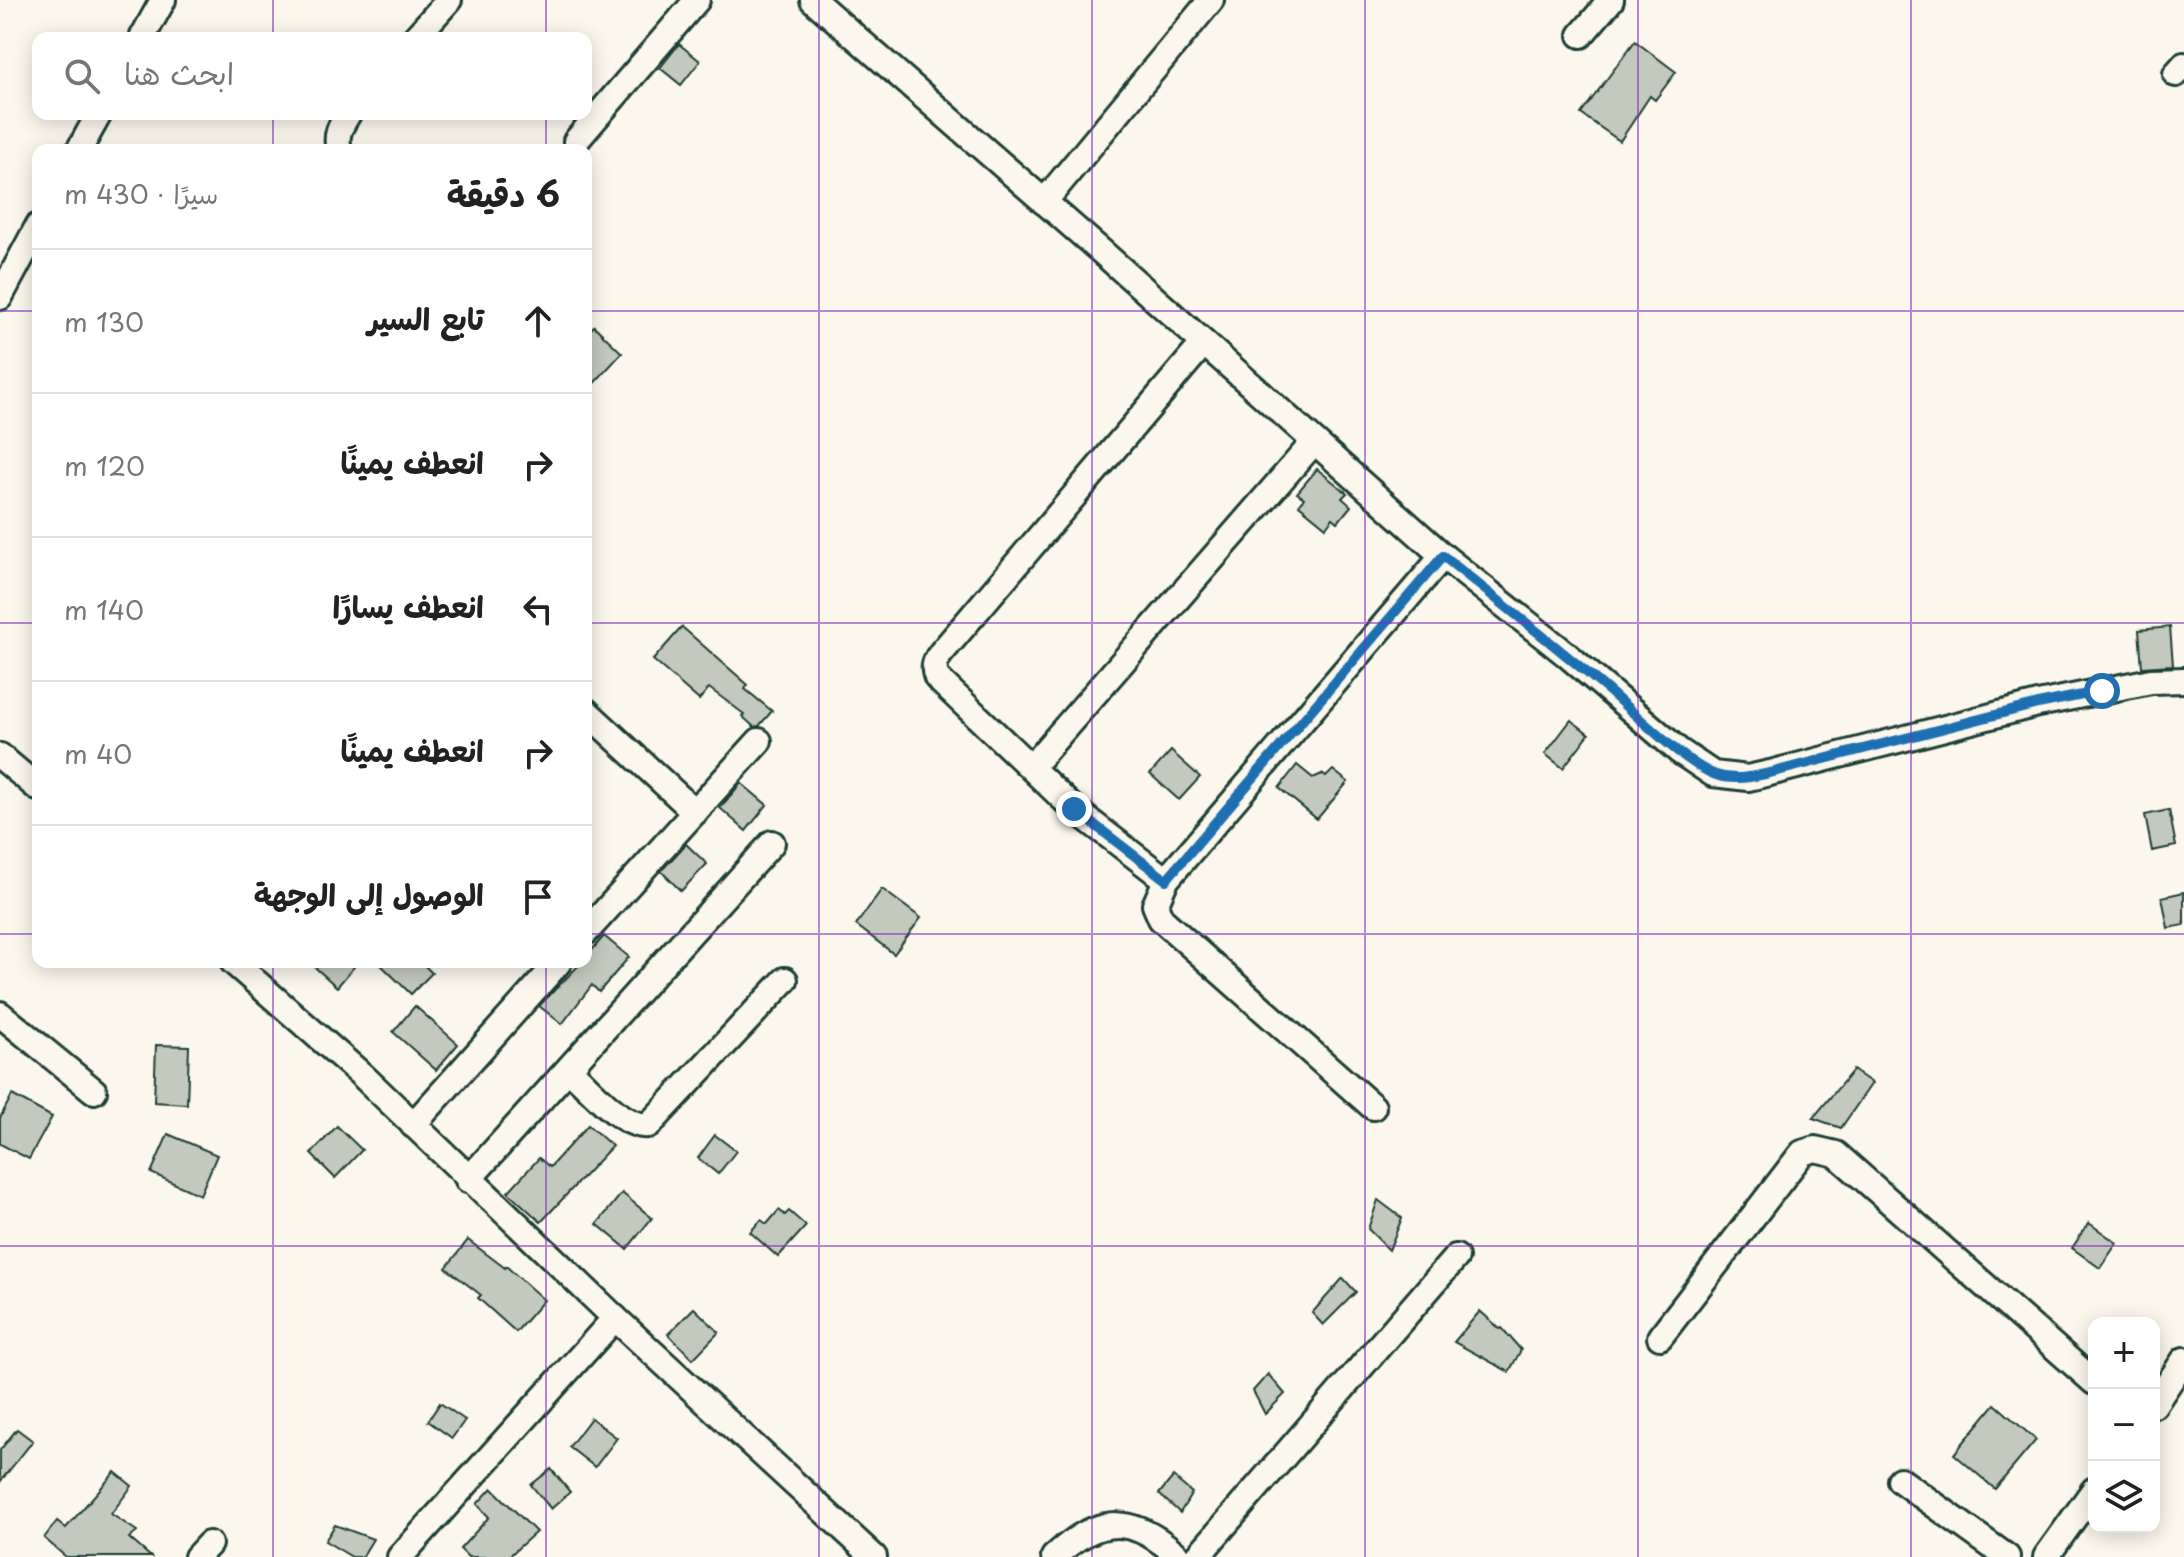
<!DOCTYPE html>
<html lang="ar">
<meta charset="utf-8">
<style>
:root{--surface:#fff;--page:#f6f6f6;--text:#222;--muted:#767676;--line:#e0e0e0}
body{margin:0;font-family:"Playpen Sans","Playpen Sans Arabic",sans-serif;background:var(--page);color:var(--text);direction:rtl}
.controls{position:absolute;right:24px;bottom:24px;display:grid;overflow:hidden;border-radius:16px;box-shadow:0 4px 20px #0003}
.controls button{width:72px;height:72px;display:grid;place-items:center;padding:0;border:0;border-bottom:2px solid var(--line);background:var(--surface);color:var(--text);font:40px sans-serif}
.stop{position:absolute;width:24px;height:24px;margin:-18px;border:6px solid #1f6fb2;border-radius:50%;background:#fff}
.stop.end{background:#1f6fb2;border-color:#fff;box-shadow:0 2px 8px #0008}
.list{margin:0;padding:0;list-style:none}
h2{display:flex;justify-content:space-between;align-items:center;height:104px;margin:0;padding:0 32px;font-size:34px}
h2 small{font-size:26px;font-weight:400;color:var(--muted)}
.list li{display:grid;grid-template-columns:52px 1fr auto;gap:24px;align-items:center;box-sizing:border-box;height:144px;padding:0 32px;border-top:2px solid var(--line)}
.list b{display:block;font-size:30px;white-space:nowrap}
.list em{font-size:26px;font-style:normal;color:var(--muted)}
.icon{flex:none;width:44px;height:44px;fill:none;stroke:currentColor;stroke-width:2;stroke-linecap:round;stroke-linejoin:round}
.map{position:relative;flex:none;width:2184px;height:1557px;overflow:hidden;direction:ltr}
.search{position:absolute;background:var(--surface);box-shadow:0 4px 20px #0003;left:32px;top:32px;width:560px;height:88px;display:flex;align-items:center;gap:20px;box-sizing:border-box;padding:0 28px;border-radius:16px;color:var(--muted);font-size:30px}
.panel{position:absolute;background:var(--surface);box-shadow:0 4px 20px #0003;left:32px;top:144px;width:560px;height:824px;border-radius:16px;direction:rtl}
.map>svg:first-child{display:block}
.building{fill:#c4c9be;stroke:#1f3d34;stroke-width:2}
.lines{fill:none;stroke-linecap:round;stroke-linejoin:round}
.minor-casing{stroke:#1f3d34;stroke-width:30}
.minor{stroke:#fbf7ec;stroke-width:24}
.route{stroke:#1f6fb2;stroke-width:10}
.grid{fill:none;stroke:#7b2cbf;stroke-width:2;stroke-opacity:0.55}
</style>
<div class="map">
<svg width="2184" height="1557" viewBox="0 0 2184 1557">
<rect width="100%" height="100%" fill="#fbf7ec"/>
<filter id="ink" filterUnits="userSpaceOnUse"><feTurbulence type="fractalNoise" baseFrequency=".0125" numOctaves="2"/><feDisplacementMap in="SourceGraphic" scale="16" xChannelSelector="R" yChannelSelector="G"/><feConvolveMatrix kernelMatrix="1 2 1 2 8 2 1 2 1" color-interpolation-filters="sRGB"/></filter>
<g filter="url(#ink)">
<g class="building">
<polygon points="1635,41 1676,72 1655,100 1650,96 1620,141 1581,114"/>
<polygon points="679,44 700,61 681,85 660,68"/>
<polygon points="594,326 622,353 586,392 586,334"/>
<polygon points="1317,469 1347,493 1342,498 1351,506 1338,522 1333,518 1326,527 1299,505 1304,498 1297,493"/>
<polygon points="682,627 748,685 745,689 772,711 759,726 754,727 742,716 744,714 709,688 699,700 653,660"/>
<polygon points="2170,627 2173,665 2142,667 2139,630"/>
<polygon points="1571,720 1589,734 1563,768 1545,754"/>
<polygon points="1171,751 1200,777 1179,800 1150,774"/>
<polygon points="1297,765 1313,778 1322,774 1326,777 1333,770 1348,782 1317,819 1279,788"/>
<polygon points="741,783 767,805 746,831 720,808"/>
<polygon points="2169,810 2176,846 2152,851 2145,815"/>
<polygon points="686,844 707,864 681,891 661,871"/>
<polygon points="882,889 921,918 894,954 856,925"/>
<polygon points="2184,892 2184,925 2168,928 2162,897"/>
<polygon points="604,936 629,957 599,992 592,985 562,1024 539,1006 582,962 586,962 586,957"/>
<polygon points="309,962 358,962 337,987"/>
<polygon points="378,962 421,962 432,973 411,994"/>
<polygon points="415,1006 458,1044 436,1070 393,1032"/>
<polygon points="156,1045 189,1046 187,1104 154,1102"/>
<polygon points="1853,1070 1872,1083 1841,1128 1813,1118"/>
<polygon points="12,1095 52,1117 29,1159 0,1144 0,1118"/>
<polygon points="588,1125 612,1146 541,1222 508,1192 539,1158 550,1167"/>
<polygon points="337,1126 362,1150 335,1178 311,1154"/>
<polygon points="168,1134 217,1155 200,1195 151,1173"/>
<polygon points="715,1135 736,1151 718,1174 698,1158"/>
<polygon points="622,1193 652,1218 627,1249 597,1224"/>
<polygon points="1378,1200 1402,1218 1389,1250 1368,1229"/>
<polygon points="779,1210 785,1215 789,1211 806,1226 778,1257 750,1232 761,1220 767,1224"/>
<polygon points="2089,1223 2117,1243 2100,1268 2072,1248"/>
<polygon points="468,1240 505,1268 506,1266 544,1300 516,1332 478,1298 481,1295 446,1268"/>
<polygon points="1343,1278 1356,1292 1323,1325 1312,1313"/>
<polygon points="694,1308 719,1332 693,1359 668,1334"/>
<polygon points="1480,1311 1500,1329 1502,1328 1521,1350 1509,1372 1454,1342"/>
<polygon points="1268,1374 1285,1394 1265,1414 1253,1391"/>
<polygon points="440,1403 465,1420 452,1438 428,1421"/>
<polygon points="1995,1404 2036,1440 1995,1489 1954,1454"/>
<polygon points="591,1418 617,1438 595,1467 569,1447"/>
<polygon points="17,1429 33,1441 0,1482 0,1450"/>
<polygon points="551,1469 570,1492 551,1509 531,1485"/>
<polygon points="115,1472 132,1486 111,1514 137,1531 129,1538 151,1557 66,1557 44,1538 57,1521 66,1528"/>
<polygon points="1173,1477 1192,1493 1180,1513 1159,1494"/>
<polygon points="492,1488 536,1532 508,1557 468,1557 460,1549 489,1517 477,1504"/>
<polygon points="335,1525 373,1539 362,1557 352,1557 325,1541"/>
</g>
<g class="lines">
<defs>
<g id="minor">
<polyline points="813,0 1102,252 1443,556 1566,654 1679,751 1713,774 1748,778 1770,773 2038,704 2151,681 2184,680"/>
<polyline points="1581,35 1611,0"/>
<polyline points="142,38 163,0"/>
<polyline points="415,38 449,0"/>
<polyline points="2176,74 2184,65"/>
<polyline points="576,141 697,0"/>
<polyline points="79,150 99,114"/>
<path d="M339,150C335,135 340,127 348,114"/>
<polyline points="1044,202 1211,0"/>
<polyline points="0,297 38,226"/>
<polyline points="586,711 695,812"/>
<polyline points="0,756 38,788"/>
<polyline points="1031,767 1314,442"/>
<path d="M1166,880L1074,809L937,678C933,668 934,662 941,653L1203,344"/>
<polyline points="586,932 759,741"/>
<polyline points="233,962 363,1076 615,1318 874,1557"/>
<polyline points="0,1014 94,1091"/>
<path d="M569,1069C588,1086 623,1129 649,1125L785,980"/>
<polyline points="1373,1107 1161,919 1155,905 1166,880 1443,556"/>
<polyline points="413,1125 559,962"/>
<polyline points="468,1180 772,843"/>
<polyline points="1660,1337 1802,1153 1815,1149 1836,1154 2094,1382"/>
<polyline points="2154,1405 2184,1360"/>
<polyline points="1900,1480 2007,1557"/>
<polyline points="197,1557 209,1544"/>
<polyline points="400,1557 615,1318"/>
<path d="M1054,1557C1100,1514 1134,1515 1179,1557"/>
<polyline points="1197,1557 1456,1257"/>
<polyline points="2046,1557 2094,1490"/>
</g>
</defs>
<use href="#minor" class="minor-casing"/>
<use href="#minor" class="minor"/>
</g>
</g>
<g class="lines" filter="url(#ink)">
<path class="route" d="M1074,809L1166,880L1443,556C1499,601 1555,645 1610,692C1635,714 1687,765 1716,775C1734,781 1752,777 1770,773L2038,704L2102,691"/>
</g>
<path class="grid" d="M273,0V38M546,0V38M819,0V1557M1092,0V1557M1365,0V1557M1638,0V1557M1911,0V1557M273,114V150M546,114V150M0,311H38M586,311H2184M0,623H38M586,623H2184M0,934H38M586,934H2184M273,962V1557M546,962V1557M0,1246H2184"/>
</svg>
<div class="controls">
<button>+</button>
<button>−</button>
<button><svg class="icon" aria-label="layers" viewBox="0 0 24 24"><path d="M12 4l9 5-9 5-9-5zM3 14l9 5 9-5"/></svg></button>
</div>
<div class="stop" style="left:2102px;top:691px"></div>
<div class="stop end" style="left:1074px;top:809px"></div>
<div class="search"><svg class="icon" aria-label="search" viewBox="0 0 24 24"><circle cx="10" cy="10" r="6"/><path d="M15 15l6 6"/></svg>ابحث هنا</div>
<section class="panel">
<h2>6 دقيقة<small>سيرًا · 430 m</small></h2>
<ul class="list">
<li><svg class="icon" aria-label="ahead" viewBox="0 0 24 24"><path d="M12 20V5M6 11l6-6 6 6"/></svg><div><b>تابع السير</b></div><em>130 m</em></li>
<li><svg class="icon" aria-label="right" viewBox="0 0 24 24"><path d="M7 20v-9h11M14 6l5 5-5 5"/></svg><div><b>انعطف يمينًا</b></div><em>120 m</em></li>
<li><svg class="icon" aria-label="left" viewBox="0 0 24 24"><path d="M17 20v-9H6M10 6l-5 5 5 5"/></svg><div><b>انعطف يسارًا</b></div><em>140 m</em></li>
<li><svg class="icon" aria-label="right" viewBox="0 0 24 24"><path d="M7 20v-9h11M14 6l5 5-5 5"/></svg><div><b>انعطف يمينًا</b></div><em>40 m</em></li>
<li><svg class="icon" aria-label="arrive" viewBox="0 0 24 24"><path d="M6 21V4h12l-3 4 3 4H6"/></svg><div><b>الوصول إلى الوجهة</b></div></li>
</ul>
</section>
</div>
